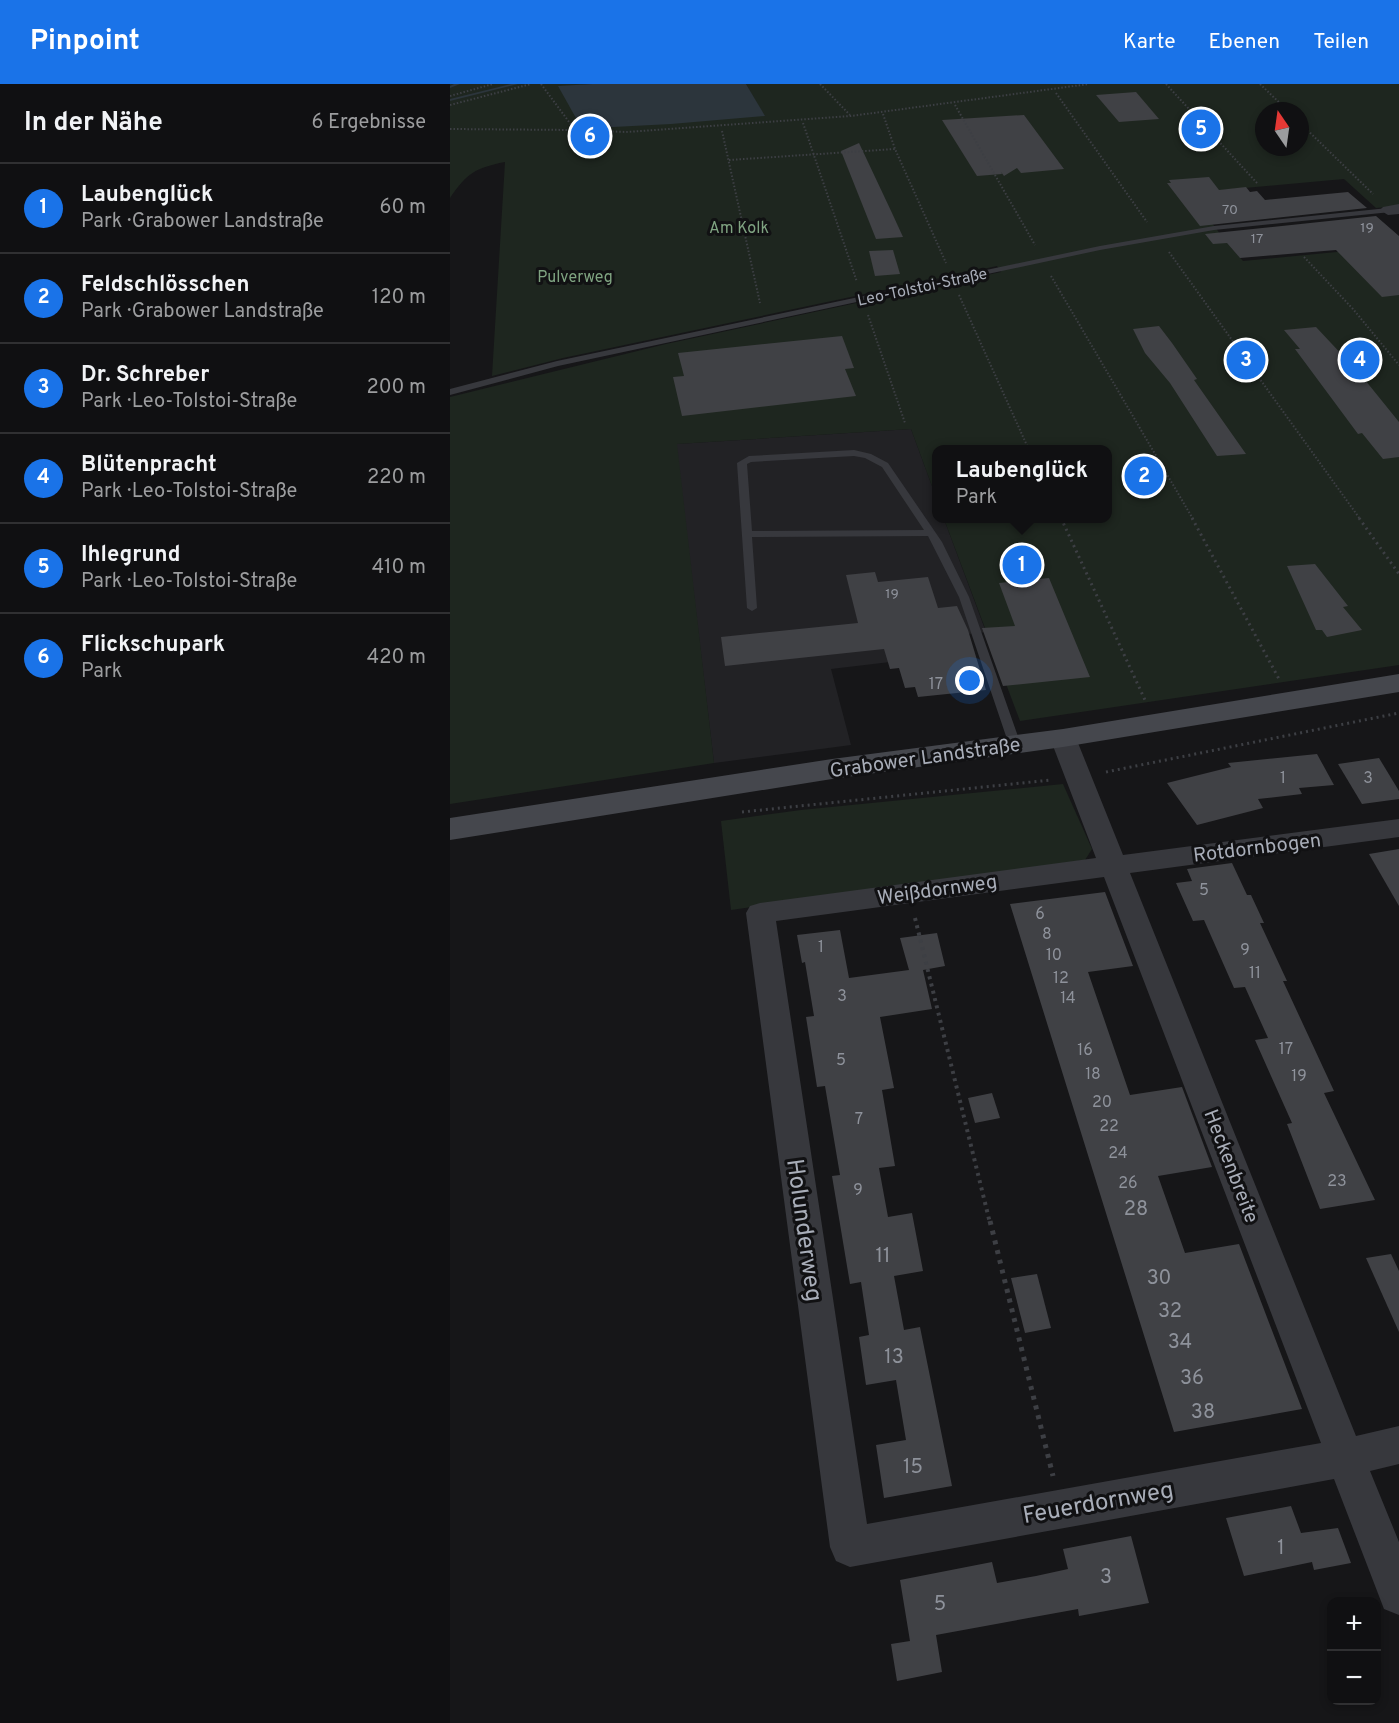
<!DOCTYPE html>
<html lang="de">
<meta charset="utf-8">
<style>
:root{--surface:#101012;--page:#19191b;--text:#f1f3f6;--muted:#9c9d9f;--line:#303032;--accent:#1a73e8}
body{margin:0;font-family:Overpass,sans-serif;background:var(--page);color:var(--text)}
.controls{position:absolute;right:18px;bottom:18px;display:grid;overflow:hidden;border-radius:12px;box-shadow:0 3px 9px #0003}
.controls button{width:54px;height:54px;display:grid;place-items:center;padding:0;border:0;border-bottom:2px solid var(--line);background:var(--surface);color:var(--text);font:30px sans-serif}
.compass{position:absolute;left:805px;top:18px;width:54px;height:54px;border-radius:50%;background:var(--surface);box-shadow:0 3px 9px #0003;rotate:347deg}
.you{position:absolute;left:520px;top:597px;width:21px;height:21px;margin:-15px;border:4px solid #fff;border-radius:50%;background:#1a73e8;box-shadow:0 0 0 9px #1a73e833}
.badge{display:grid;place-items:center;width:39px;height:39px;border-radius:50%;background:var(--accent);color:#fff;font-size:20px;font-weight:700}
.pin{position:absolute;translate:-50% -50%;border:3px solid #fff;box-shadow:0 2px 6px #0006}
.popup{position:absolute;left:482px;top:361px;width:180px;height:78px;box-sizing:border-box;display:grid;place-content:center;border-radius:12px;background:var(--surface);filter:drop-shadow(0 2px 4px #0005);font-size:20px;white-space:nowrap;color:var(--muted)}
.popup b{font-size:22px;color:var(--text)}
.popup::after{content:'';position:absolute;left:50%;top:100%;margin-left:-12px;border:12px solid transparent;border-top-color:var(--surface)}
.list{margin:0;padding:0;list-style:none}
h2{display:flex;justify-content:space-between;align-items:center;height:78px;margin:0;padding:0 24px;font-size:26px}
h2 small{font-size:20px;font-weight:400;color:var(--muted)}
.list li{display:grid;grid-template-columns:39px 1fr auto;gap:18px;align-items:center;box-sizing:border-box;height:90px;padding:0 24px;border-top:2px solid var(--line)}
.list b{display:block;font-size:22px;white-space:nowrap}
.list p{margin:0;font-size:20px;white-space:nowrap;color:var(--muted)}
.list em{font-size:20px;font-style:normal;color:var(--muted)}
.map{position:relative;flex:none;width:949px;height:1639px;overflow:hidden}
header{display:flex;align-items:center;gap:36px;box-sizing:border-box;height:84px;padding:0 30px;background:var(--accent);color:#fff}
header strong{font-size:28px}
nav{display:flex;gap:33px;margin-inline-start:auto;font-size:21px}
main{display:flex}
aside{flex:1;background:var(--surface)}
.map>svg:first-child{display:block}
.built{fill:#222225}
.green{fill:#1e261f;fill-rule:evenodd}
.water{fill:#2c353c}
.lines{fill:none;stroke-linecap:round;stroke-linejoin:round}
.stream{fill:#2c353c;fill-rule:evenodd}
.building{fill:#404145}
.path-far3{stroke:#3d3f44;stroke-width:2;stroke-dasharray:1.5 2;stroke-linecap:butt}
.path-far2{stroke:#3d3f44;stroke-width:3;stroke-dasharray:2 4;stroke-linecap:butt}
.path-far1{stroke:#3d3f44;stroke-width:4;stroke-dasharray:3 4.5;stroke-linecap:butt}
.path{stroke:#3d3f44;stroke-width:5;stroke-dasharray:4 6;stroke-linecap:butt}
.service{fill:#37383d;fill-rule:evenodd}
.minor{fill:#37383d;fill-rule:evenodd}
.secondary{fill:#45474d;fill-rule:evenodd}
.labels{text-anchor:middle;stroke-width:6;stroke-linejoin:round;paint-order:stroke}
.far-number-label{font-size:14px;fill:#8e929b}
.far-park-label{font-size:16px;fill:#7fa381;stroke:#111113}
.far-street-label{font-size:16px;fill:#a8adb8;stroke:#111113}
.number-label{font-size:16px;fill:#8e929b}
.street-label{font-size:20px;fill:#a8adb8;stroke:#111113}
.near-number-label{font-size:20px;fill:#8e929b}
.near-street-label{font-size:24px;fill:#a8adb8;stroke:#111113}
</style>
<header>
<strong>Pinpoint</strong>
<nav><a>Karte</a><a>Ebenen</a><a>Teilen</a></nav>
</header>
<main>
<aside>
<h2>In der Nähe<small>6 Ergebnisse</small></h2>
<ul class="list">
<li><span class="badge">1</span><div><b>Laubenglück</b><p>Park · Grabower Landstraße</p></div><em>60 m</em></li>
<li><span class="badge">2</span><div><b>Feldschlösschen</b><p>Park · Grabower Landstraße</p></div><em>120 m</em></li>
<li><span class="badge">3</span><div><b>Dr. Schreber</b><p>Park · Leo-Tolstoi-Straße</p></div><em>200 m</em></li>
<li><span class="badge">4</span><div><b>Blütenpracht</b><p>Park · Leo-Tolstoi-Straße</p></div><em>220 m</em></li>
<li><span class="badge">5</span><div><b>Ihlegrund</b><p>Park · Leo-Tolstoi-Straße</p></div><em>410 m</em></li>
<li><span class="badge">6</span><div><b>Flickschupark</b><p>Park</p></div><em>420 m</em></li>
</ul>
</aside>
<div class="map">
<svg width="949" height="1639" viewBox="0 0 949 1639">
<rect width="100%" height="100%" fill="#161618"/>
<polygon class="built" points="461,345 486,413 486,434 494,435 536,548 452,558 457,576 381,585 401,661 264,679 226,360"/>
<g class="green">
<path d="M0,0H142L108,3L314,32L296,0H949V122L926,124L894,95L739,109C757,132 773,155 793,177L949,162V581L570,637L494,435L658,434V366H486V413L461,345L227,360L264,679L0,720V313L216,260L551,188L547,182L113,274L42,292L55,78C25,84 17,89 0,114ZM814,27H850V63H814Z"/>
<polygon points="613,700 642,765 635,776 281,826 271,737 351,726"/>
</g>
<polygon class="water" points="142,0 296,0 315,32 221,40 144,44 131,43 108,2"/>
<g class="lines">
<g class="stream">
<polygon points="4,0 10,0 0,4 0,2"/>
<polygon points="61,0 68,0 0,17 0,15"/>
</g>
</g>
<g class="building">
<polygon points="686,8 709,35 669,38 646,11"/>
<polygon points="574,31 614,85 571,89 567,84 554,92 551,88 552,90 527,92 492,36"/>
<polygon points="409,59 442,129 453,153 426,155 391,67"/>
<polygon points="759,93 769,106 796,103 800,108 807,107 815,116 898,108 917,124 750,142 717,99 721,99 719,96"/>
<polygon points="926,132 949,152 949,211 932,213 886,166 790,174 777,159 763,160 755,150"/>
<polygon points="443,166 450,190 425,192 419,167"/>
<polygon points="709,242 722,259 747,295 744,296 796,370 767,372 720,299 695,269 683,245"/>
<polygon points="866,243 911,291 949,338 949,373 933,375 912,349 908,350 845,265 850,265 834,246"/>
<polygon points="392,252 404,284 395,285 406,312 232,332 223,293 234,292 228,269"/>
<polygon points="865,480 898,522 893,523 912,546 877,553 872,546 866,546 837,482"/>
<polygon points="425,488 428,498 478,493 488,524 507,522 518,546 536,606 468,613 465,603 455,604 449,584 440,585 434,565 275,582 271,553 408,539 396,491"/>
<polygon points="599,494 640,593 553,602 532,544 565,542 549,499"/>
<polygon points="867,670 884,701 849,704 852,710 808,715 813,724 747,741 717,699 781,683 778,679"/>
<polygon points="929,674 949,707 949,715 912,720 888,680"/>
<polygon points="949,765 949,822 919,770"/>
<polygon points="782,779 797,811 801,811 814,839 810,839 837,897 833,897 884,1007 874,1009 925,1116 870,1125 837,1040 842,1039 805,956 818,954 795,903 784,904 754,836 743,837 726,799 742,797 737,785"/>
<polygon points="655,808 683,882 638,888 680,1011 732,1003 762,1083 708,1092 735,1169 789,1160 852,1325 724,1348 560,820"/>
<polygon points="390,846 399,894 459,886 450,854 487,849 495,882 473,886 482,925 430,933 444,1004 432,1006 445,1082 429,1084 438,1133 462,1129 473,1187 444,1192 454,1246 470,1243 502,1402 434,1414 426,1361 456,1356 446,1296 416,1301 409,1253 419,1251 411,1198 400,1200 382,1092 390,1091 375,1002 367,1003 356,933 364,932 355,878 352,879 347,851"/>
<polygon points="542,1009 550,1034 525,1039 518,1014"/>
<polygon points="941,1170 949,1187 949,1248 916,1174"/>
<polygon points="587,1190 601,1244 575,1249 561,1194"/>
<polygon points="841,1422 851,1449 888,1444 901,1479 864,1486 862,1478 794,1492 776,1434"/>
<polygon points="681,1452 699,1519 629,1532 628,1525 486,1551 492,1588 447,1597 441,1560 460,1557 450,1496 542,1478 547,1499 586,1492 618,1485 613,1465"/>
</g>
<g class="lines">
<g class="path-far3">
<polyline points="91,0 125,46 176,48 401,32 639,0"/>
<polyline points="370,0 400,31"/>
<polyline points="716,0 807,99"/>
<polyline points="810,0 838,27"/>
<polyline points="606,9 697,138"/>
<polyline points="0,12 43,0"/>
<polyline points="0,21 81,0"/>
<polyline points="505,21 585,161"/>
<polyline points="433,30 445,65 496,179"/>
<polyline points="353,39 407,198"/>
<polyline points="850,39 923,110"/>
<polyline points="0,45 125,46 159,57"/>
<polyline points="272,47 310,219"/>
<polyline points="279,76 445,65"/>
<polyline points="719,168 910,435"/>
<polyline points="854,173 903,225 949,281"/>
<polyline points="601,192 743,435"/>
<polyline points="509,211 579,366"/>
<polyline points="418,231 455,339"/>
</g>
<g class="path-far2">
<polyline points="611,434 695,616"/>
<polyline points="742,434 829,595"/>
<polyline points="909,434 949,490"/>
<polyline points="656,688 949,629"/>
<polyline points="292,728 601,696"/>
</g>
<polyline class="path-far1" points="465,834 540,1139"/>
<polyline class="path" points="540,1137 603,1392"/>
<g class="service">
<polygon points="938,124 942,126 941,128 764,146 650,166 108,282 0,311 0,305 107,277 650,162 764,142"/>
<path d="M404,366L421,370L438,379L492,458L519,513L571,661L569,664H561L559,661L509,513L478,452L302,453L307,524L302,527L297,524L287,379L299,372ZM404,372L415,374L432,383L474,446L302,447L297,380L301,378Z"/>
</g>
<g class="minor">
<polygon points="949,120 949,130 938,131 930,126 933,123"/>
<path d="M613,646L622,648L626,654L673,771L949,735V753L680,789L906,1352L949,1342V1380L920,1387L949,1458V1531L934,1525L884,1395L400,1483L386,1477L380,1463L296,829L300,822L310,819L646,774L600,654L604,648ZM654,793L871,1359L417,1440L326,837Z"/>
</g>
<polygon class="secondary" points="949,590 949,608 613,663 382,695 0,756 0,734 382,675 613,645"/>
</g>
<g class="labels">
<g class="far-number-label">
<text x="780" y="130">70</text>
<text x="917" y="148">19</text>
<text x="807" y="159">17</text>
<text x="442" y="514">19</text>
</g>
<g class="far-park-label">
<text x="289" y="149">Am Kolk</text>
<text x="125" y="198">Pulverweg</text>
</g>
<g class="far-street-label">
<text transform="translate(472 202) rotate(-12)" y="6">Leo-Tolstoi-Straße</text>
</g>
<g class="number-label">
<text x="486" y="605">17</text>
<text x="833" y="699">1</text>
<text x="918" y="699">3</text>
<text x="754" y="811">5</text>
<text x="590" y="835">6</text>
<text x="597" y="855">8</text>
<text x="371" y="868">1</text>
<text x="795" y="871">9</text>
<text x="604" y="876">10</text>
<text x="805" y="894">11</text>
<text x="611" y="899">12</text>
<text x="392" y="917">3</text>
<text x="618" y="919">14</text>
<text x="836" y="970">17</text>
<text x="635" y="971">16</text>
<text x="391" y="981">5</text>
<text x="643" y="995">18</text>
<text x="849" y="997">19</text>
<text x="652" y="1023">20</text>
<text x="409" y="1040">7</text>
<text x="659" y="1047">22</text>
<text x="668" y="1074">24</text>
<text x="887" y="1102">23</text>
<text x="678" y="1104">26</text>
<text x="408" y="1111">9</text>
</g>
<g class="street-label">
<text transform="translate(475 673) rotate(-8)" y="7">Grabower Landstraße</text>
<text transform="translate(807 763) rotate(-7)" y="7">Rotdornbogen</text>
<text transform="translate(487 805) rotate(-8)" y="7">Weißdornweg</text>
<text transform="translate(782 1082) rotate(69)" y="7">Heckenbreite</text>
</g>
<g class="near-number-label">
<text x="686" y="1131">28</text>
<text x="433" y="1178">11</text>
<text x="709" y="1200">30</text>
<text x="720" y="1233">32</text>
<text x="730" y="1264">34</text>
<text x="444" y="1279">13</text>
<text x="742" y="1300">36</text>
<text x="753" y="1334">38</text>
<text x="463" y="1389">15</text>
<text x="831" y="1470">1</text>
<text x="656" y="1499">3</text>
<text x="490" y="1526">5</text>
</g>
<g class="near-street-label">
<text transform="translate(355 1146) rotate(82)" y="8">Holunderweg</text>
<text transform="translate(648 1418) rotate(-10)" y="8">Feuerdornweg</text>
</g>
</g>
</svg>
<div class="controls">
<button>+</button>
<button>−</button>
</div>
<svg class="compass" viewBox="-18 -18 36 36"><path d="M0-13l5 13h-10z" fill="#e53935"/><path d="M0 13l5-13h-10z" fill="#9c9d9f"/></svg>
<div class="you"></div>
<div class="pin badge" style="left:572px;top:481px">1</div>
<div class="popup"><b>Laubenglück</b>Park</div>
<div class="pin badge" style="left:694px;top:392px">2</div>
<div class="pin badge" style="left:796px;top:276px">3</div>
<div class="pin badge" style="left:910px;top:276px">4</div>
<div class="pin badge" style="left:751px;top:45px">5</div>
<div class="pin badge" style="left:140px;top:52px">6</div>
</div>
</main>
